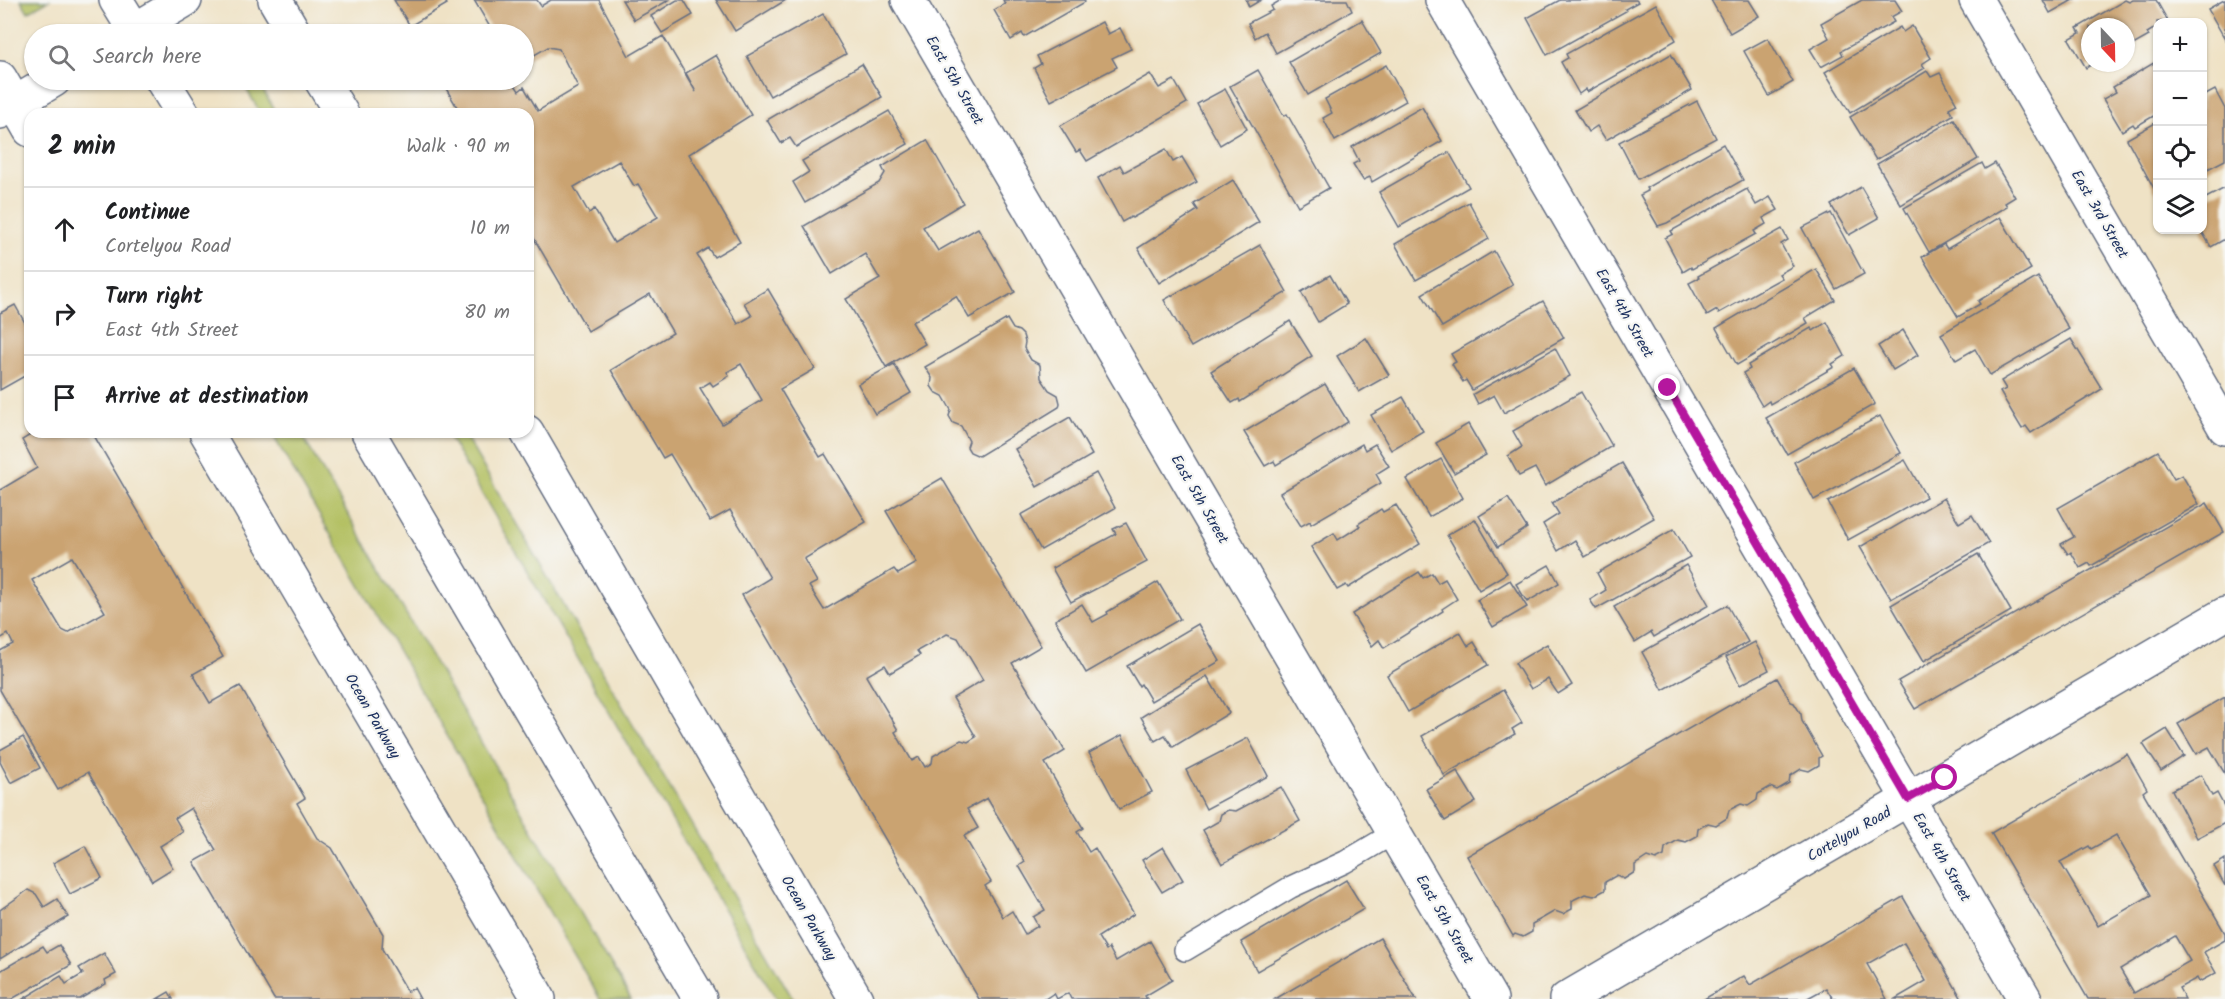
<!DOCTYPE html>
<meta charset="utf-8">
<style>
:root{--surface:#fff;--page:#f2f2f2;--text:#202124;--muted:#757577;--line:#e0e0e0}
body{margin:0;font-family:Kalam,sans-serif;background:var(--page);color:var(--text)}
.controls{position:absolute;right:18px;top:18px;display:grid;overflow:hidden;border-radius:12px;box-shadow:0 2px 4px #0004}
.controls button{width:54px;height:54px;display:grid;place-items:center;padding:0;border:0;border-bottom:2px solid var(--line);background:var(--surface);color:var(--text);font:30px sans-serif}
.compass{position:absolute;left:2081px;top:18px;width:54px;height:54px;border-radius:50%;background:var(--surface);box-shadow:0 2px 4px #0004;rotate:158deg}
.stop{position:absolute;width:18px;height:18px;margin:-14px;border:4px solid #b5179e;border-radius:50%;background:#fff}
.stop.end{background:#b5179e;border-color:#fff;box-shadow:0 2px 6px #0008}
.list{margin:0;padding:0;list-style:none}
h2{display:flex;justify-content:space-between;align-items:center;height:78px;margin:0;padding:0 24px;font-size:26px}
h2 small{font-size:20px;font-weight:400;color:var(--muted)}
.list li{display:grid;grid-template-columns:39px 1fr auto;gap:18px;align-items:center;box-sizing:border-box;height:84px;padding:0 24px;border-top:2px solid var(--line)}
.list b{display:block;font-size:22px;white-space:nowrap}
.list p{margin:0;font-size:20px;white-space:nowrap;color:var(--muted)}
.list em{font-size:20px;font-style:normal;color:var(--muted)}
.icon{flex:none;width:33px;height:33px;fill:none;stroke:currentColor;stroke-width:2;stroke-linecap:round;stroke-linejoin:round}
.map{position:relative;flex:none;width:2225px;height:999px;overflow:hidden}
.search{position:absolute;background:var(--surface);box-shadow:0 2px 4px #0004;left:24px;top:24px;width:510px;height:66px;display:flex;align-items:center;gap:15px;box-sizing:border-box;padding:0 21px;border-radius:33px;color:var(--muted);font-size:22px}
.panel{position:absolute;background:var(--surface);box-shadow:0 2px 4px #0004;left:24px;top:108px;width:510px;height:330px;border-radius:18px}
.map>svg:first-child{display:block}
.green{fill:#b3c062;stroke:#677860;stroke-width:1.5}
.building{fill:#caa371;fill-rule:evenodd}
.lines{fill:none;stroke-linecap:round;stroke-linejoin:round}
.service-casing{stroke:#656e82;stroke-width:24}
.minor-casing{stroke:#656e82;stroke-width:36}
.primary-casing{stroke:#656e82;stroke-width:36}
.service{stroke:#fff;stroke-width:21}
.minor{stroke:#fff;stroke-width:33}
.primary{stroke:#fff;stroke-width:33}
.route{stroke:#b5179e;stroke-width:8}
.labels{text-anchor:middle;stroke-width:4.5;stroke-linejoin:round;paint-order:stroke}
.street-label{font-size:15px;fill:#1b2f5e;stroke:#f6f6f2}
</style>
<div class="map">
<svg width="2225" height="999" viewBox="0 0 2225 999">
<rect width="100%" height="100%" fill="#f6f6f2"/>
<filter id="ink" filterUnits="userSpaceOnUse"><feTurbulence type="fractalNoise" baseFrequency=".0167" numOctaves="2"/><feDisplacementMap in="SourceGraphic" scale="12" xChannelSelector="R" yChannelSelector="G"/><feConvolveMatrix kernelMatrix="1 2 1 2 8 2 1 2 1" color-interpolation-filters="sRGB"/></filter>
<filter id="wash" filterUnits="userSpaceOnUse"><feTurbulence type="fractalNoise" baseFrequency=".008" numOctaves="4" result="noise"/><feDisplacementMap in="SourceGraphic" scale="24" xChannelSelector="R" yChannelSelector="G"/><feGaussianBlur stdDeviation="1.35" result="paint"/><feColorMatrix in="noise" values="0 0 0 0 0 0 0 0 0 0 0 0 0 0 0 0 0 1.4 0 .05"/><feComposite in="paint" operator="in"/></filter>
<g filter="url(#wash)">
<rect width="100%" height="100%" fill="#efe2c5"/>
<g class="green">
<polygon points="21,0 49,0 28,12"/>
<polygon points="241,80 257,80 277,114 261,114"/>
<polygon points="271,432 300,432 631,999 600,999"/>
<polygon points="446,432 463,432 793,999 776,999"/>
</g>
<g id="blocks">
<g class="building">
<polygon points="394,0 444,0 447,4 410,26"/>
<path d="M474,0H537L541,6L551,0H599L629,56L663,36L696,92L686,73L716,55L751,115L689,154L740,242L714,257L708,248L697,255L738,324L752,316L744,303L768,289L815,369L780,389L820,457L825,454L866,522L804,559L817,582L809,586L824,610L894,569L898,574L917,563L886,511L942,478L1041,646L1012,663L1065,751L1045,763L1083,828L1077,832L1089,852L1095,848L1134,914L1098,937L1106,950L1109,948L1116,961L1150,941L1172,980L1145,996L1147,999H1071L1068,993L1057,999L1054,993L1045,999H979L742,595L770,578L751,545L730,510L710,521L670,454L663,458L611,370L673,333L650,294L588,331L528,228V114H461L441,80H512L519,91L524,87L538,111L578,87L559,49L548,47L524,61V34H494ZM619,161L634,186L638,184L658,217L614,243L594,209L589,213L574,187ZM741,364L762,400L722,424L700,388L710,382L713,386L729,376L727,372ZM947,634L958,638L983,680L953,698L976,737L968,742L961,740L933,756L932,763L925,767L919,757L912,761L895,732L898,730L866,676L885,665L890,673L920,655L917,651ZM987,798L1025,862L1019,866L1045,910L1033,917L1038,926L1025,934L1012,911L1003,917L985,886L991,882L964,836L978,828L967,809Z"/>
<polygon points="622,0 669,0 634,20"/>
<polygon points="677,0 684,0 693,15 662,33 651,16"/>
<polygon points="716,0 786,0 735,31"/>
<polygon points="1003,0 1084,0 1085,2 1024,37 1022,33 1011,40 994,10 1005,4"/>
<polygon points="1246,0 1261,0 1249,7"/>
<polygon points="1281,0 1347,0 1352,11 1276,53 1265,32 1255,38 1248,23 1273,10 1271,6"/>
<polygon points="1560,0 1636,0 1638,2 1625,9 1626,11 1547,55 1527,18"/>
<polygon points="1711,0 1749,0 1759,16 1730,33"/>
<polygon points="1862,0 1895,0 1902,11 1891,17 1894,22 1841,51 1843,55 1821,67 1810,49 1829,38 1821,23"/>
<polygon points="2043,0 2073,0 2050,13"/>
<polygon points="2125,0 2129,2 2133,0 2156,0 2168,21 2157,22 2157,27 2147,33 2149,36 2126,49 2126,27 2090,27 2090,63 2094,63 2086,68 2069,39 2080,33 2077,28"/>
<polygon points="2224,0 2225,0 2225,39 2208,9"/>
<polygon points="1656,4 1676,40 1652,54 1653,55 1587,92 1586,89 1579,94 1561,62 1568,58 1566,54"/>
<polygon points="823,14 846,54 770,96 747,56"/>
<polygon points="1362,20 1381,53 1308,95 1289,62"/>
<polygon points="1102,22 1108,34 1120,28 1131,49 1112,58 1117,67 1051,101 1034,68 1041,64 1037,56"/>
<polygon points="1912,26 1931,58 1922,64 1925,68 1850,113 1825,72 1900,27 1903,32"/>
<polygon points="1768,38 1793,82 1769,96 1744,51"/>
<polygon points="1671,54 1692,90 1606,140 1597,126 1588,132 1575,110"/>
<polygon points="2157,61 2157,114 2135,127 2133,124 2122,131 2103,99 2116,92 2113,87"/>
<polygon points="862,64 882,97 796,147 790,138 781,143 767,120"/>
<polygon points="1386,65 1406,101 1335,141 1323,118 1332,113 1325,99"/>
<polygon points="1258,70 1284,116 1287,114 1329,188 1298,206 1230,86"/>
<polygon points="1927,71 1931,77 1940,73 1957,104 1949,108 1953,115 1876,160 1850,117"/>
<polygon points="1150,74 1159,88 1174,80 1187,103 1087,161 1080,150 1076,152 1060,126"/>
<polygon points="1225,89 1247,129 1220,145 1197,104"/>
<polygon points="2215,90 2225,109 2225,160 2202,172 2202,97"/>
<polygon points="1697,101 1716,138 1638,179 1619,142"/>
<polygon points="1422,107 1442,141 1372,182 1370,177 1363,180 1353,164 1359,161 1352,147"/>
<polygon points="889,111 908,144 805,203 793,182 809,172 802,161"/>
<polygon points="1954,119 1978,159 1901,205 1877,164"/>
<polygon points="2157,122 2157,194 2127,139"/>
<polygon points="927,140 963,203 923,227 938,251 978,228 1015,292 969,318 956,296 912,322 925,344 886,367 846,299 880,279 865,254 832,274 804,226 879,183 885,173 882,167"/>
<polygon points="1723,144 1743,180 1667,223 1658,226 1640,195 1648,191 1646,188"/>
<polygon points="1166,149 1173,162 1182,157 1197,182 1132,218 1131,217 1122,222 1098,178 1120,165 1124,172"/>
<polygon points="1449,152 1469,187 1399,227 1379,192"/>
<polygon points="1982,163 1985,169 1995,163 2015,197 2005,203 2007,206 1929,252 1904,208"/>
<polygon points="1233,180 1259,222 1159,283 1138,248 1198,210 1194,204"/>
<polygon points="1861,187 1879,218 1849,235 1831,205"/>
<polygon points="2225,188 2225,239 2211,247 2201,230 2202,230 2202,200"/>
<polygon points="1747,189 1756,205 1770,197 1778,210 1763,218 1766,224 1754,231 1756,234 1692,269 1691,267 1683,272 1665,238 1673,234 1671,231"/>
<polygon points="1469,202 1489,239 1416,280 1395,244"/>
<polygon points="1831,213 1864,274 1836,289 1802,228"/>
<polygon points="2000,217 2031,269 1978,301 1980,304 1958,317 1922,257 1944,244 1947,249"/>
<polygon points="1782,229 1788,240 1781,244 1793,266 1779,274 1782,278 1719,313 1717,310 1707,316 1689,283 1699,278 1698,276"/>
<polygon points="1260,245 1287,292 1191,347 1164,300"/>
<polygon points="1494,251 1513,285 1442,327 1422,294"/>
<polygon points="1816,269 1835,300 1805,318 1808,323 1737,365 1716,328"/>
<polygon points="1330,275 1347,304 1318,322 1301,292"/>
<polygon points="2038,277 2069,329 1990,375 1975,349 1956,360 1941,334"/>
<polygon points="1543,301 1564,338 1472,390 1466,380 1463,382 1452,364 1456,362 1451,354"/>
<polygon points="15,305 30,332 30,373 0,390 0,313"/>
<polygon points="1007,319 1013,329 1019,331 1023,335 1025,342 1024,348 1031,360 1040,365 1041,378 1049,390 1058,395 1060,403 1059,407 979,456 970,452 967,447 969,441 961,426 953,423 949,416 951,410 943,396 935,392 931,386 932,378 925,367"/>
<polygon points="1290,321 1312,356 1240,402 1239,399 1232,403 1211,371"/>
<polygon points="1827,322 1845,356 1832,364 1834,367 1770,404 1769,401 1762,406 1743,373 1750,369 1748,365 1811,328 1813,331"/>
<polygon points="1903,330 1918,355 1893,370 1878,346"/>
<polygon points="1366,338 1389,375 1359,392 1337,356"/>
<polygon points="2071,339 2102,389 2031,433 2026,426 2022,429 2000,392 2006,389 2001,381"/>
<polygon points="1555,348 1570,376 1504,413 1494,395 1478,404 1473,394"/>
<polygon points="894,364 911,393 875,414 858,384"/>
<polygon points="1854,368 1875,404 1787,454 1766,418"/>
<polygon points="1325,384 1348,422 1276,465 1274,461 1265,466 1244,432"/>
<polygon points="1581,392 1612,446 1545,486 1535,468 1519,476 1508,456 1522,447 1513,431"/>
<polygon points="1403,397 1423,431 1391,450 1371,415"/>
<polygon points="1880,416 1901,453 1814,500 1794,462"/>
<polygon points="1070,417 1092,455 1037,487 1015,449"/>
<polygon points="1468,424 1486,455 1454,473 1436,443"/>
<path d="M35,432H92L223,657L193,674L210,703L240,686L305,798L297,803L317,838L332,848L383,934L382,949L407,992L414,988L420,999H274L194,862L216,850L191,808L175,818L183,832L160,846L173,868L152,881L88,772L58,790L0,690V651L13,644L8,634L0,639V490L37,468L22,440ZM72,557L105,612L68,633L62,630L32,580Z"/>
<polygon points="1362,444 1365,450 1375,444 1389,466 1376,474 1381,483 1311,524 1310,521 1301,526 1280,493"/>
<polygon points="2158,451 2174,479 2182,475 2199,504 2091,566 2089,563 2080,568 2071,552 2068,554 2061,544 2074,537 2058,508"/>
<polygon points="1441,459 1463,498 1429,517 1407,479"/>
<polygon points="1905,460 1926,497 1848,540 1828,502"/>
<polygon points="1622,463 1654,518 1585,557 1575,540 1558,551 1543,524 1559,514 1552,503"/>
<polygon points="1096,473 1115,508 1041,550 1021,515"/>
<polygon points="1508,498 1527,528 1498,547 1479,516"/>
<polygon points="1944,498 1959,523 1972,515 1989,543 1891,599 1860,547"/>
<polygon points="2207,503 2224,532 1915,709 1898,681"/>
<polygon points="1396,505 1420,544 1348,588 1346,585 1337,590 1311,547 1334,533 1338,540 1360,526 1358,524 1381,509 1383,512"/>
<polygon points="1475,519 1507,573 1479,590 1447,535"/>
<polygon points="1126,523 1147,562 1071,602 1052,568 1116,534 1113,529"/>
<polygon points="1674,529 1690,557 1596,609 1590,600 1606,590 1597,573"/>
<polygon points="1978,554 2011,611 1924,661 1891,605"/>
<polygon points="1549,565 1559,583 1527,602 1516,584"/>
<polygon points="1686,565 1709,605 1654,637 1651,632 1635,642 1614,607"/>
<polygon points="1419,572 1423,578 1432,573 1438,583 1445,579 1457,599 1442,609 1443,611 1384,648 1379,640 1372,646 1352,614"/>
<polygon points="1510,580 1527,607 1493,627 1477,600"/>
<polygon points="1158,582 1180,619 1086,673 1055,620 1082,604 1093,622 1108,614 1107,612"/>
<polygon points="1727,605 1748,642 1663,690 1642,652"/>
<polygon points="1198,624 1220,661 1151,701 1141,684 1139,686 1127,666"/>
<polygon points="1460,632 1468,646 1474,642 1488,665 1408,712 1387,675"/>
<polygon points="1755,642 1769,670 1740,685 1726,657"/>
<polygon points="1547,644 1572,685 1558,694 1548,679 1531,689 1515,663"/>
<polygon points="1207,676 1229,713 1173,747 1165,735 1155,741 1141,717"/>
<polygon points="1777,678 1791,702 1794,703 1801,714 1802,721 1822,756 1819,758 1819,765 1809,771 1801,769 1790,776 1789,783 1777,790 1770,787 1758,794 1757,800 1748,806 1741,804 1729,810 1727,818 1716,825 1708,823 1698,829 1697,836 1686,842 1678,840 1668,846 1665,848 1664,856 1656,860 1647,857 1635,865 1635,872 1624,879 1617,875 1605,882 1605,890 1594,896 1585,894 1575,899 1572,901 1572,909 1563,914 1555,911 1543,918 1532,924 1532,932 1523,937 1515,934 1513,936 1467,856"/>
<polygon points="1503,690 1522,723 1512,729 1515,734 1444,775 1422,736"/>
<polygon points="2225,697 2225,774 2209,747 2196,754 2178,724"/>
<polygon points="2167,729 2184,756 2161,771 2143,744"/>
<polygon points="1122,735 1152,792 1119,809 1089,753"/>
<polygon points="23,737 40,768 11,783 0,762 0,750"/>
<polygon points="1248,738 1268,776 1206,809 1186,770"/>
<path d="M2127,754L2147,789L2143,792L2225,933V940L2204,952L2216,973L2199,982L2197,978L2179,988L2185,999H2088L1991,833ZM2116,835L2151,895L2098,926L2060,862L2089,846L2091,849ZM2175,936L2190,961L2134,993L2120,969Z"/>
<polygon points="1457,771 1476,802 1445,821 1426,789"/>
<polygon points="2201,775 2212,796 2217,793 2225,808 2225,823 2197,838 2172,790"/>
<polygon points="1281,787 1300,821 1222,864 1203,830 1219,821 1221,814 1228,810 1236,811"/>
<polygon points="85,846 102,878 70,894 53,863"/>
<polygon points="1163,847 1183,880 1162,892 1142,860"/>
<polygon points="2225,859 2225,886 2214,866"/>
<polygon points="1346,880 1364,909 1257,971 1241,942"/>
<polygon points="28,890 36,894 44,907 57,899 68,917 0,959 0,910"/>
<polygon points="1903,897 1962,999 1895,999 1926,981 1904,943 1867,964 1887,999 1833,999 1826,988 1806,999 1704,999 1744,976 1750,985"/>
<polygon points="1380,938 1416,999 1275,999"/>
<polygon points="59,945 71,965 12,999 0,999 0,971 43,946 47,952"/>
<polygon points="104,953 116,974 105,980 106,984 80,999 23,999 61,976 66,984 83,974 79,968"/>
<polygon points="169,992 173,999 157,999"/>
</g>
</g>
</g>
<g filter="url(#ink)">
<use href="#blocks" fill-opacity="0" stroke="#656e82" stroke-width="1.5"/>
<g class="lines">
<defs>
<polyline id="service" points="1185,950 1291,887 1345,862 1394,833"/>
<g id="minor">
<polyline points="275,0 295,34"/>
<polyline points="908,0 1491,999"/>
<polyline points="1442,0 2025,999"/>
<polyline points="1976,0 2225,428"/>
<polyline points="128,34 185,0"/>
<polyline points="0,78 30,130"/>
<polyline points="321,80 342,114"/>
<polyline points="0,112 54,80"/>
<polyline points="206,432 539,999"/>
<polyline points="527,432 856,999"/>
<polyline points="1566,999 2225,614"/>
</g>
<g id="primary">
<polyline points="116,0 137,34"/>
<polyline points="162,80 183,114"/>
<polyline points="368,432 700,999"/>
</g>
</defs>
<use href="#service" class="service-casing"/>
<use href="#minor" class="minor-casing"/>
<use href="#primary" class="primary-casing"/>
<use href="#service" class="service"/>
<use href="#minor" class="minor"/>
<use href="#primary" class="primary"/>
</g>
</g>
<g class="lines" filter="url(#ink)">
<polyline class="route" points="1668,388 1908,799 1945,778"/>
</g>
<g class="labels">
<g class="street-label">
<text transform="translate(955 80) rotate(60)" y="5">East 5th Street</text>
<text transform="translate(2100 214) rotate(60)" y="5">East 3rd Street</text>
<text transform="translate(1625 313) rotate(60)" y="5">East 4th Street</text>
<text transform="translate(1200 499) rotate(60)" y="5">East 5th Street</text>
<text transform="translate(373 716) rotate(60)" y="5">Ocean Parkway</text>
<text transform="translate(1849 834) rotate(-30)" y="5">Cortelyou Road</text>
<text transform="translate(1942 857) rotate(60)" y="5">East 4th Street</text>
<text transform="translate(809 918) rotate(60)" y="5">Ocean Parkway</text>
<text transform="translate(1445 919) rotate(60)" y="5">East 5th Street</text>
</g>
</g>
</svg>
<div class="controls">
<button>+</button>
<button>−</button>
<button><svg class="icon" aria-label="locate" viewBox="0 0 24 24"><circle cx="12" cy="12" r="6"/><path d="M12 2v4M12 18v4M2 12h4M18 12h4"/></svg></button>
<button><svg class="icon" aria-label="layers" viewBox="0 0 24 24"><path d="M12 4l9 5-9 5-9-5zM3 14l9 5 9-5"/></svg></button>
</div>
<svg class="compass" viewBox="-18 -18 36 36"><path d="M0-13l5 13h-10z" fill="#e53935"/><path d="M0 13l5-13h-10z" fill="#757577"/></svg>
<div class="stop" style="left:1945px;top:778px"></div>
<div class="stop end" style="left:1668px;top:388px"></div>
<div class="search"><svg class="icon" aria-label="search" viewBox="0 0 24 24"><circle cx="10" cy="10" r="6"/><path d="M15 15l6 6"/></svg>Search here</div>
<section class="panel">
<h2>2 min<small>Walk · 90 m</small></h2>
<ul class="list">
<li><svg class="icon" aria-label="ahead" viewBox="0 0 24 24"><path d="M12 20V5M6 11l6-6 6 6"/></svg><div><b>Continue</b><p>Cortelyou Road</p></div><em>10 m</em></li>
<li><svg class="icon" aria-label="right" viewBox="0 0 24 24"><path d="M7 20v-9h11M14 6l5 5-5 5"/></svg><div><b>Turn right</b><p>East 4th Street</p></div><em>80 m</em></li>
<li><svg class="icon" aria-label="arrive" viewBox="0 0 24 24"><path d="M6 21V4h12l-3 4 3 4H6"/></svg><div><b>Arrive at destination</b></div></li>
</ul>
</section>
</div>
